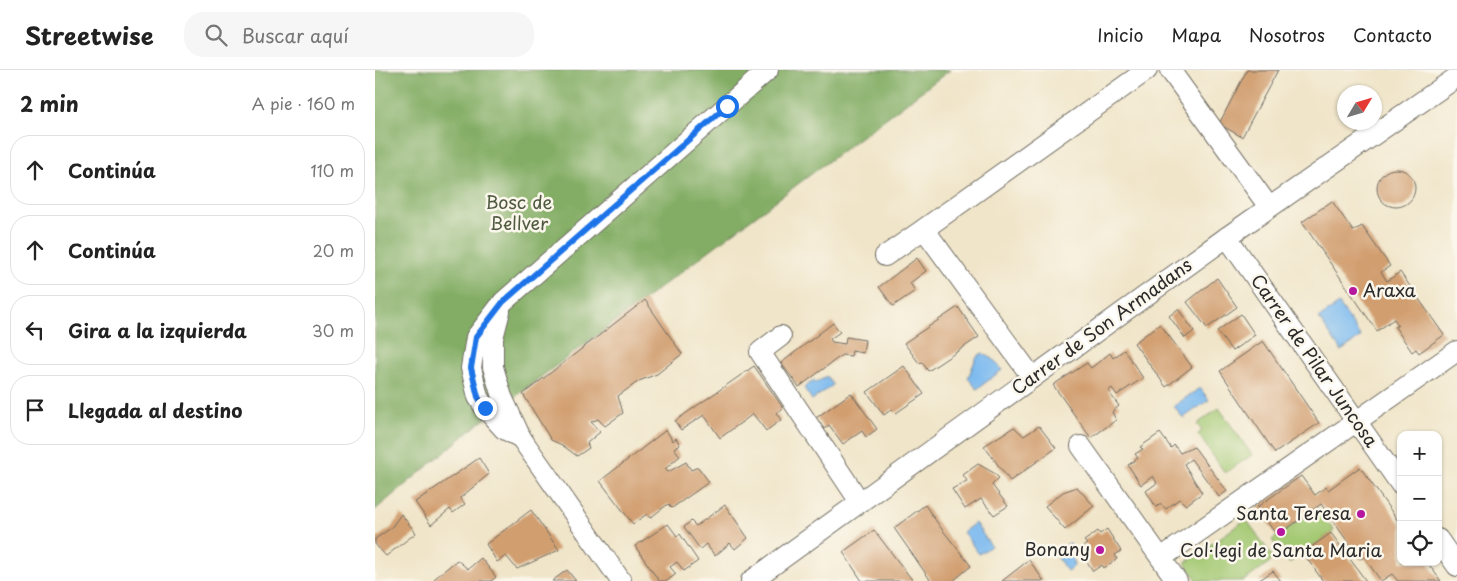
<!DOCTYPE html>
<html lang="es">
<meta charset="utf-8">
<style>
:root{--surface:#fff;--page:#f6f6f6;--text:#222;--muted:#767676;--line:#e0e0e0}
body{margin:0;font-family:"Playpen Sans",sans-serif;background:var(--page);color:var(--text)}
.controls{position:absolute;right:15px;bottom:15px;display:grid;overflow:hidden;border-radius:10px;box-shadow:0 1px 4px #0004}
.controls button{width:45px;height:45px;display:grid;place-items:center;padding:0;border:0;border-bottom:1px solid var(--line);background:var(--surface);color:var(--text);font:25px sans-serif}
.compass{position:absolute;left:962px;top:15px;width:45px;height:45px;border-radius:50%;background:var(--surface);box-shadow:0 1px 4px #0004;rotate:52deg}
.stop{position:absolute;width:15px;height:15px;margin:-11px;border:4px solid #1a73e8;border-radius:50%;background:#fff}
.stop.end{background:#1a73e8;border-color:#fff;box-shadow:0 1px 5px #0008}
.list{margin:0;padding:0;list-style:none}
h2{display:flex;justify-content:space-between;align-items:center;height:65px;margin:0;padding:0 20px;font-size:21px}
h2 small{font-size:16px;font-weight:400;color:var(--muted)}
.list li{display:grid;grid-template-columns:32px 1fr auto;gap:15px;align-items:center;box-sizing:border-box;height:70px;margin:0 10px 10px;padding:0 10px;border:1px solid var(--line);border-radius:20px}
.list b{display:block;font-size:19px;white-space:nowrap}
.list em{font-size:16px;font-style:normal;color:var(--muted)}
.icon{flex:none;width:28px;height:28px;fill:none;stroke:currentColor;stroke-width:2;stroke-linecap:round;stroke-linejoin:round}
.map{position:relative;flex:none;width:1082px;height:511px;overflow:hidden}
header{display:flex;align-items:center;gap:30px;box-sizing:border-box;height:70px;padding:0 25px;background:var(--surface);border-bottom:1px solid var(--line)}
header strong{font-size:24px}
nav{display:flex;gap:28px;margin-inline-start:auto;font-size:18px}
.search{width:350px;height:45px;background:var(--page);display:flex;align-items:center;gap:12px;box-sizing:border-box;padding:0 18px;border-radius:20px;color:var(--muted);font-size:19px}
main{display:flex}
aside{flex:1;background:var(--surface)}
.map>svg:first-child{display:block}
.green{fill:#a4c973;stroke:#687a4f}
.forest{fill:#83ad65;stroke:#576c48}
.water{fill:#7bbaef;stroke:#53728d}
.building{fill:#d19e6f}
.lines{fill:none;stroke-linecap:round;stroke-linejoin:round}
.minor-casing{stroke:#706c62;stroke-width:22}
.minor{stroke:#fff;stroke-width:20}
.route{stroke:#1a73e8;stroke-width:6}
.poi-dot{fill:#b5179e;stroke:#fbf7ec;stroke-width:2}
.labels{text-anchor:middle;stroke-width:5;stroke-linejoin:round;paint-order:stroke}
.park-label{font-size:18px;fill:#4f5a41;stroke:#fbf7ec}
.poi-label{font-size:18px;fill:#2b2b2b;stroke:#fbf7ec;text-anchor:end}
.street-label{font-size:18px;fill:#2b2b2b;stroke:#fbf7ec}
</style>
<header>
<strong>Streetwise</strong>
<div class="search"><svg class="icon" aria-label="search" viewBox="0 0 24 24"><circle cx="10" cy="10" r="6"/><path d="M15 15l6 6"/></svg>Buscar aquí</div>
<nav><a>Inicio</a><a>Mapa</a><a>Nosotros</a><a>Contacto</a></nav>
</header>
<main>
<aside>
<h2>2 min<small>A pie · 160 m</small></h2>
<ul class="list">
<li><svg class="icon" aria-label="ahead" viewBox="0 0 24 24"><path d="M12 20V5M6 11l6-6 6 6"/></svg><div><b>Continúa</b></div><em>110 m</em></li>
<li><svg class="icon" aria-label="ahead" viewBox="0 0 24 24"><path d="M12 20V5M6 11l6-6 6 6"/></svg><div><b>Continúa</b></div><em>20 m</em></li>
<li><svg class="icon" aria-label="left" viewBox="0 0 24 24"><path d="M17 20v-9H6M10 6l-5 5 5 5"/></svg><div><b>Gira a la izquierda</b></div><em>30 m</em></li>
<li><svg class="icon" aria-label="arrive" viewBox="0 0 24 24"><path d="M6 21V4h12l-3 4 3 4H6"/></svg><div><b>Llegada al destino</b></div></li>
</ul>
</aside>
<div class="map">
<svg width="1082" height="511" viewBox="0 0 1082 511">
<rect width="100%" height="100%" fill="#fbf7ec"/>
<filter id="ink" filterUnits="userSpaceOnUse"><feTurbulence type="fractalNoise" baseFrequency=".02" numOctaves="2"/><feDisplacementMap in="SourceGraphic" scale="10" xChannelSelector="R" yChannelSelector="G"/><feConvolveMatrix kernelMatrix="1 2 1 2 8 2 1 2 1" color-interpolation-filters="sRGB"/></filter>
<filter id="wash" filterUnits="userSpaceOnUse"><feTurbulence type="fractalNoise" baseFrequency=".0096" numOctaves="4" result="noise"/><feDisplacementMap in="SourceGraphic" scale="20" xChannelSelector="R" yChannelSelector="G"/><feGaussianBlur stdDeviation="1.12" result="paint"/><feColorMatrix in="noise" values="0 0 0 0 0 0 0 0 0 0 0 0 0 0 0 0 0 1.4 0 .05"/><feComposite in="paint" operator="in"/></filter>
<g filter="url(#wash)">
<rect width="100%" height="100%" fill="#f0e5c9"/>
<g class="green">
<polygon points="844,338 877,385 850,403 823,364 827,361 822,354"/>
<polygon points="942,438 959,461 914,493 897,470"/>
<polygon points="871,449 899,489 869,511 823,511 810,493"/>
</g>
<polygon class="forest" points="0,0 575,0 102,355 0,440"/>
<g class="water">
<polygon points="964,234 986,267 966,281 944,248"/>
<polygon points="607,283 618,289 627,300 602,319 593,308 601,288"/>
<polygon points="452,306 458,315 437,330 429,318 439,310 441,313"/>
<polygon points="825,318 834,330 808,348 799,336"/>
<polygon points="600,453 616,476 604,484 588,462"/>
<polygon points="694,473 696,474 697,478 696,483 699,496 692,501 680,484"/>
</g>
<g id="blocks">
<g class="building">
<polygon points="872,0 903,0 867,67 844,54"/>
<circle cx="1021" cy="118" r="19"/>
<polygon points="957,131 978,161 987,156 1015,196 1006,202 1012,211 1025,202 1069,265 1044,283 1041,279 1037,282 1020,257 1023,255 1019,249 1002,261 927,152"/>
<polygon points="542,188 551,201 535,213 540,221 518,236 504,217"/>
<polygon points="842,208 862,237 832,258 812,232"/>
<polygon points="270,230 307,284 282,304 264,311 243,326 248,343 230,356 223,349 216,352 225,362 212,373 214,378 202,386 187,375 176,370 148,324"/>
<polygon points="583,237 604,267 553,301 547,292 544,293 529,273"/>
<polygon points="803,239 819,261 810,268 794,246"/>
<polygon points="866,244 880,265 857,281 842,261"/>
<polygon points="458,253 465,262 455,269 457,272 470,274 471,267 490,270 488,283 477,281 476,286 467,285 424,317 406,293"/>
<polygon points="785,254 817,297 791,317 759,273"/>
<polygon points="888,271 944,353 900,383 845,301"/>
<polygon points="749,280 768,308 742,325 737,318 733,321 744,336 737,342 741,350 716,368 678,315 712,293 716,298 735,283 738,288"/>
<polygon points="379,296 408,338 401,343 406,350 391,361 378,344 345,368 329,345 306,360 300,351"/>
<polygon points="529,296 549,324 521,343 517,339 509,345 492,322"/>
<polygon points="476,323 502,359 491,367 487,361 468,374 454,355 449,359 441,348"/>
<polygon points="664,356 681,378 635,411 609,376 639,357 649,366"/>
<polygon points="291,360 298,371 301,368 305,375 299,378 305,386 290,399 293,402 311,392 316,400 323,397 334,412 297,438 293,434 275,448 272,444 258,454 225,411"/>
<polygon points="785,363 796,378 799,375 805,383 819,377 852,421 844,427 816,389 809,394 827,423 811,435 804,429 791,439 786,434 781,437 771,421 782,413 778,406 766,415 753,395 763,388 760,384 768,379 765,377"/>
<polygon points="104,388 114,404 85,428 90,434 78,443 75,439 56,455 40,432"/>
<polygon points="603,394 619,403 624,408 617,415 633,436 619,445 606,429 590,439 577,419 592,411 588,405"/>
<polygon points="985,397 1026,455 1026,492 1052,492 1066,511 1023,511 1017,504 1006,511 989,487 985,489 946,434 902,466 882,437 926,406 940,425 951,417 953,420"/>
<polygon points="702,417 719,436 690,460 670,436 688,422"/>
<polygon points="350,435 373,468 360,479 355,473 340,486 331,474 325,479 309,457 316,451 321,456"/>
<polygon points="550,435 566,458 596,496 578,511 556,511 519,458"/>
<polygon points="156,440 184,480 142,499 131,486 122,492 111,474"/>
<polygon points="26,444 41,463 11,486 0,474 0,469 16,458"/>
<polygon points="293,454 302,466 305,464 323,491 309,501 302,492 295,497 301,504 292,511 284,511 260,476"/>
<polygon points="732,459 746,481 740,485 742,489 729,498 727,495 718,501 704,479 712,474 709,471 723,461 725,464"/>
<polygon points="499,460 538,511 487,511 468,482"/>
<polygon points="956,463 991,511 948,511 928,483"/>
<polygon points="106,488 121,507 116,511 61,511 59,509 82,490 93,499"/>
<polygon points="654,490 669,511 627,511"/>
<polygon points="192,500 201,511 177,511"/>
<polygon points="898,501 906,511 883,511"/>
</g>
</g>
</g>
<g filter="url(#ink)">
<use href="#blocks" fill-opacity="0" stroke="#706c62" stroke-width="1"/>
<g class="lines">
<defs>
<g id="minor">
<polyline points="795,0 894,137"/>
<polyline points="852,167 1026,415"/>
<polyline points="510,186 549,159"/>
<polyline points="125,241 118,268 118,297 127,327 146,368 246,511"/>
<polyline points="406,266 385,282 485,432"/>
<polyline points="657,307 549,159 772,0"/>
<polyline points="146,368 129,359 110,338 103,327 96,298 101,267 128,232 393,0"/>
<polyline points="706,376 802,511"/>
<polyline points="1063,469 1082,496"/>
<polyline points="786,488 1082,281"/>
<polyline points="376,511 852,167 1082,7"/>
</g>
</defs>
<use href="#minor" class="minor-casing"/>
<use href="#minor" class="minor"/>
</g>
</g>
<g class="lines" filter="url(#ink)">
<polyline class="route" points="110,338 103,327 96,298 101,267 128,232 352,36"/>
</g>
<g class="poi-dot">
<circle cx="978" cy="221" r="5"/>
<circle cx="986" cy="444" r="5"/>
<circle cx="906" cy="462" r="5"/>
<circle cx="725" cy="480" r="5"/>
</g>
<g class="labels">
<g class="park-label">
<text x="144" y="139">Bosc de<tspan x="144" dy="21">Bellver</tspan></text>
</g>
<g class="poi-label">
<text x="988" y="227" text-anchor="start">Araxa</text>
<text x="976" y="450">Santa Teresa</text>
<text x="715" y="486">Bonany</text>
<text x="906" y="487" text-anchor="middle">Col·legi de Santa Maria</text>
</g>
<g class="street-label">
<text transform="translate(727 257) rotate(-36)" y="6">Carrer de Son Armadans</text>
<text transform="translate(939 291) rotate(55)" y="6">Carrer de Pilar Juncosa</text>
</g>
</g>
</svg>
<div class="controls">
<button>+</button>
<button>−</button>
<button><svg class="icon" aria-label="locate" viewBox="0 0 24 24"><circle cx="12" cy="12" r="6"/><path d="M12 2v4M12 18v4M2 12h4M18 12h4"/></svg></button>
</div>
<svg class="compass" viewBox="-18 -18 36 36"><path d="M0-13l5 13h-10z" fill="#e53935"/><path d="M0 13l5-13h-10z" fill="#767676"/></svg>
<div class="stop" style="left:352px;top:36px"></div>
<div class="stop end" style="left:110px;top:338px"></div>
</div>
</main>
